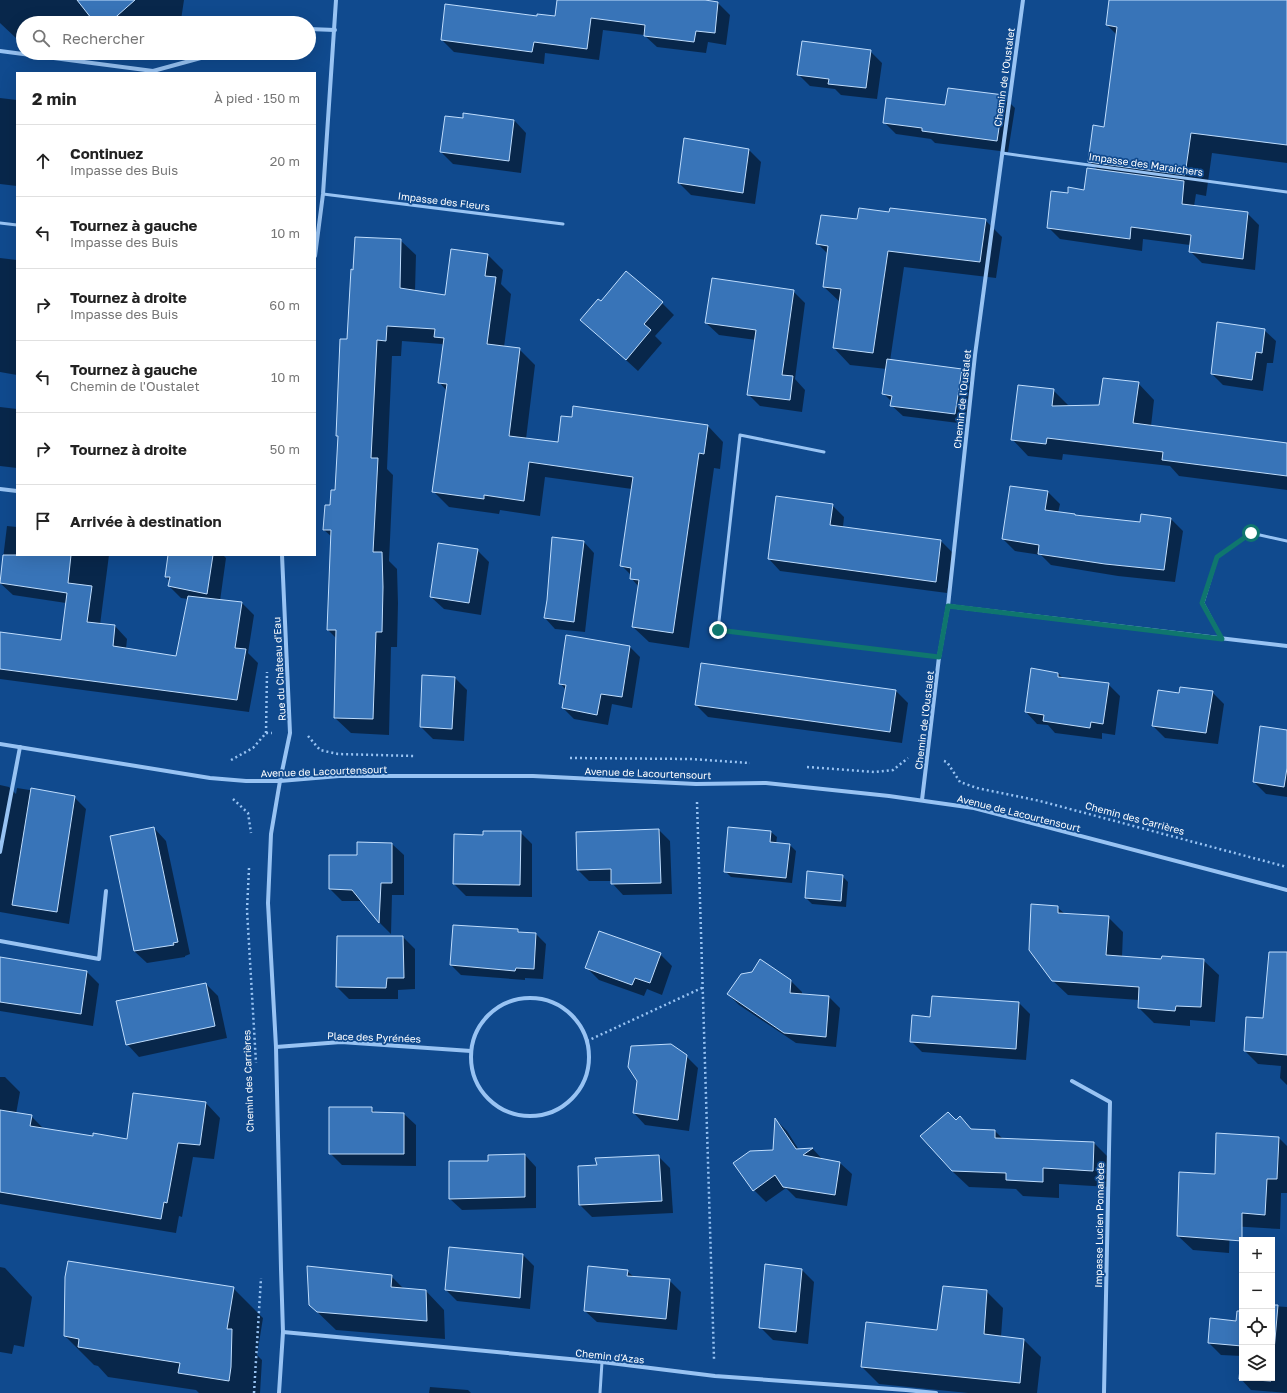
<!DOCTYPE html>
<html lang="fr">
<meta charset="utf-8">
<style>
:root{--surface:#fff;--page:#f6f6f6;--text:#222;--muted:#767676;--line:#e0e0e0}
body{margin:0;font-family:"Golos Text",sans-serif;background:var(--page);color:var(--text)}
.controls{position:absolute;right:12px;bottom:12px;display:grid;overflow:hidden;border-radius:0px;box-shadow:0 4px 16px #0002}
.controls button{width:36px;height:36px;display:grid;place-items:center;padding:0;border:0;border-bottom:1px solid var(--line);background:var(--surface);color:var(--text);font:20px sans-serif}
.stop{position:absolute;width:12px;height:12px;margin:-9px;border:3px solid #0f766e;border-radius:50%;background:#fff}
.stop.end{background:#0f766e;border-color:#fff;box-shadow:0 1px 4px #0008}
.list{margin:0;padding:0;list-style:none}
h2{display:flex;justify-content:space-between;align-items:center;height:52px;margin:0;padding:0 16px;font-size:17px}
h2 small{font-size:13px;font-weight:400;color:var(--muted)}
.list li{display:grid;grid-template-columns:26px 1fr auto;gap:12px;align-items:center;box-sizing:border-box;height:72px;padding:0 16px;border-top:1px solid var(--line)}
.list b{display:block;font-size:15px;white-space:nowrap}
.list p{margin:0;font-size:13px;white-space:nowrap;color:var(--muted)}
.list em{font-size:13px;font-style:normal;color:var(--muted)}
.icon{flex:none;width:22px;height:22px;fill:none;stroke:currentColor;stroke-width:2;stroke-linecap:round;stroke-linejoin:round}
.map{position:relative;flex:none;width:1287px;height:1393px;overflow:hidden}
.search{position:absolute;background:var(--surface);box-shadow:0 4px 16px #0002;left:16px;top:16px;width:300px;height:44px;display:flex;align-items:center;gap:10px;box-sizing:border-box;padding:0 14px;border-radius:22px;color:var(--muted);font-size:15px}
.panel{position:absolute;background:var(--surface);box-shadow:0 4px 16px #0002;left:16px;top:72px;width:300px;height:484px;border-radius:0px}
.map>svg:first-child{display:block}
.shadow{fill:#0007}
.building{fill:#3874b8;stroke:#bfddfd}
.lines{fill:none;stroke-linecap:round;stroke-linejoin:round}
.path{stroke:#98c3f3;stroke-width:2.5;stroke-dasharray:2 3;stroke-linecap:butt}
.lane{stroke:#98c3f3;stroke-width:3}
.street{stroke:#98c3f3;stroke-width:4}
.route{stroke:#0f766e;stroke-width:5}
.labels{text-anchor:middle;stroke-width:3.5;stroke-linejoin:round;paint-order:stroke}
.street-label{font-size:10px;fill:#fff;stroke:#104a8e}
</style>
<div class="map">
<svg width="1287" height="1393" viewBox="0 0 1287 1393">
<rect width="100%" height="100%" fill="#104a8e"/>
<g class="shadow">
<polygon points="0,0 184,0 181,20 167,18 161,23 23,23 23,33 16,38 0,23"/>
<polygon points="558,0 704,0 718,3 730,15 726,45 708,42 706,53 657,47 644,35 603,30 599,60 545,53 544,64 454,52 442,40 537,17 556,17"/>
<polygon points="1110,0 1287,0 1287,163 1212,153 1206,196 1196,194 1194,206 1247,213 1259,225 1255,270 1202,263 1190,251 1190,245 1143,239 1142,251 1060,239 1048,227 1085,191 1098,170 1089,161 1105,128 1117,35 1107,25"/>
<polygon points="870,51 882,63 877,99 841,95 835,89 810,86 798,74"/>
<polygon points="1003,96 1015,108 1008,152 935,143 931,139 896,134 884,122 946,106"/>
<polygon points="0,98 17,100 17,186 0,184"/>
<polygon points="464,119 514,120 526,133 521,173 453,164 441,152"/>
<polygon points="749,150 761,162 755,204 691,195 679,183"/>
<polygon points="890,213 985,220 1002,237 996,278 904,267 890,361 961,370 972,381 966,424 903,416 891,405 892,402 884,394 887,369 850,365 834,348 840,302 824,287 828,254 818,244 858,221"/>
<polygon points="400,240 416,255 415,291 446,296 488,255 503,270 501,284 511,294 504,347 519,349 535,365 526,439 558,443 708,426 723,442 720,469 714,468 689,648 649,642 633,627 639,587 631,578 631,575 622,566 632,489 545,477 540,516 500,510 499,514 449,507 433,491 447,391 439,382 444,346 442,344 402,341 401,356 392,356 387,469 393,475 389,561 397,569 398,603 397,647 391,647 389,735 351,733 335,718 336,638 328,630 332,537 324,530 331,506 336,491 339,438 337,436 348,340"/>
<polygon points="0,258 17,260 17,375 0,372"/>
<polygon points="793,291 805,303 795,379 805,390 802,412 760,406 748,394 756,340 719,335 706,323"/>
<polygon points="601,302 662,303 674,315 655,336 662,343 638,371 582,320"/>
<polygon points="1264,330 1276,341 1273,363 1267,363 1263,391 1223,385 1212,374"/>
<polygon points="1138,383 1154,400 1151,426 1287,444 1287,490 1179,476 1170,466 1063,454 1062,460 1028,456 1012,439 1053,390 1070,407 1099,406"/>
<polygon points="0,407 17,409 17,468 0,466"/>
<polygon points="1048,492 1060,504 1058,513 1141,523 1142,515 1171,519 1183,531 1175,582 1118,576 1051,565 1041,555 1015,551 1003,539"/>
<polygon points="832,505 844,517 843,527 941,541 953,553 947,593 780,571 769,559"/>
<polygon points="7,526 17,527 17,555 109,555 100,625 115,626 127,639 126,649 177,657 188,599 181,598 169,586 170,581 166,577 169,555 223,555 226,558 220,601 242,603 254,615 248,653 258,663 249,712 0,679 0,634 61,641 66,603 13,595 0,583"/>
<polygon points="584,542 594,553 585,632 555,629 545,618"/>
<polygon points="477,550 489,562 481,615 444,609 431,597"/>
<polygon points="630,647 640,657 632,708 612,704 608,725 574,719 563,708 566,690 560,683"/>
<polygon points="1058,673 1063,678 1108,684 1120,696 1115,735 1102,733 1102,739 1055,733 1048,725 1037,724 1026,712"/>
<polygon points="455,678 467,690 464,741 433,739 421,727"/>
<polygon points="896,691 908,703 902,743 708,717 696,705"/>
<polygon points="1212,692 1224,704 1218,744 1165,738 1153,726 1180,694"/>
<polygon points="1287,731 1287,797 1266,794 1254,782"/>
<polygon points="0,785 9,787 16,794 17,788 74,797 86,809 69,924 0,912"/>
<polygon points="154,828 166,841 190,954 185,956 185,957 147,963 134,951"/>
<polygon points="659,830 670,841 672,894 623,895 612,883 612,881 589,881 578,870"/>
<polygon points="520,832 532,844 532,897 466,896 454,884 484,836"/>
<polygon points="771,832 777,837 776,844 790,845 796,851 792,883 731,877 725,871"/>
<polygon points="392,844 404,855 404,895 392,895 391,934 380,923 362,901 342,901 330,889 330,856 358,856"/>
<polygon points="842,876 848,882 846,907 812,904 806,898"/>
<polygon points="1057,907 1065,914 1108,917 1123,932 1122,957 1162,960 1203,960 1219,975 1215,1022 1190,1020 1190,1026 1154,1023 1139,1008 1139,1000 1068,995 1052,980"/>
<polygon points="518,930 521,933 536,934 546,944 543,979 525,978 525,980 461,975 451,965"/>
<polygon points="338,937 403,937 415,949 415,989 398,990 398,999 349,999 337,987"/>
<polygon points="660,954 672,966 662,995 647,989 644,996 599,980 587,968"/>
<polygon points="0,958 87,972 99,984 93,1026 0,1011"/>
<polygon points="1287,973 1287,1085 1280,1078 1281,1066 1258,1064 1245,1051 1264,1020"/>
<polygon points="791,981 802,992 802,995 829,997 840,1008 836,1047 796,1043 739,1005 728,994"/>
<polygon points="206,984 218,996 227,1038 139,1057 127,1044"/>
<polygon points="1019,1003 1030,1014 1026,1060 922,1052 911,1041 931,1018"/>
<polygon points="686,1056 698,1068 689,1131 645,1125 634,1113"/>
<polygon points="0,1077 5,1077 20,1092 16,1114 31,1116 45,1130 93,1138 127,1140 206,1103 220,1118 214,1159 193,1157 182,1217 179,1216 176,1233 0,1204"/>
<polygon points="371,1108 376,1113 404,1114 416,1125 416,1166 342,1165 330,1153"/>
<polygon points="960,1118 972,1130 995,1131 1004,1140 1094,1143 1110,1159 1110,1187 1059,1184 1059,1198 1023,1196 1016,1189 969,1187 952,1171 956,1121"/>
<polygon points="776,1120 787,1131 799,1150 813,1149 823,1160 840,1163 852,1174 847,1206 796,1198 786,1188 766,1202 754,1190 774,1151"/>
<polygon points="1279,1138 1287,1146 1287,1193 1281,1193 1280,1229 1230,1226 1229,1253 1193,1250 1178,1236 1215,1175"/>
<polygon points="525,1155 536,1167 536,1208 462,1210 450,1199"/>
<polygon points="658,1156 670,1168 673,1213 592,1217 580,1205"/>
<polygon points="450,1248 523,1255 534,1266 530,1309 457,1301 446,1290"/>
<polygon points="0,1267 5,1268 32,1297 24,1347 14,1345 12,1354 0,1352"/>
<polygon points="802,1270 814,1282 808,1344 773,1340 760,1327"/>
<polygon points="627,1271 634,1277 669,1280 681,1292 677,1330 597,1322 585,1311"/>
<polygon points="391,1276 405,1290 426,1291 444,1310 445,1339 336,1330 310,1305"/>
<polygon points="233,1288 263,1318 257,1355 262,1360 260,1393 199,1393 196,1390 108,1377 98,1366 94,1365 65,1336"/>
<polygon points="986,1291 1003,1308 1001,1337 1024,1340 1041,1357 1037,1393 968,1393 879,1384 862,1367 938,1331"/>
<polygon points="1272,1306 1287,1307 1287,1393 1251,1390 1240,1378 1242,1356 1221,1355 1209,1343 1237,1322 1242,1312 1242,1378 1272,1378"/>
<polygon points="430,1387 468,1390 471,1393 429,1393"/>
</g>
<g class="building">
<polygon points="77,0 135,0 109,23 95,23"/>
<polygon points="557,0 705,0 718,2 715,33 696,31 694,42 644,36 645,25 591,18 587,49 534,42 532,52 441,40 445,4 537,16 537,14 555,16"/>
<polygon points="1109,0 1287,0 1287,145 1191,133 1185,175 1088,162 1093,125 1104,127 1117,27 1106,25"/>
<polygon points="802,41 871,50 866,88 828,84 829,79 797,75"/>
<polygon points="948,88 1004,95 997,141 922,131 922,128 883,123 886,98 945,105"/>
<polygon points="463,113 514,120 509,161 440,152 445,116 463,118"/>
<polygon points="684,138 749,149 743,193 678,183"/>
<polygon points="1087,168 1184,181 1182,204 1248,212 1243,259 1189,252 1191,235 1131,227 1130,239 1047,228 1051,191 1068,193 1068,187 1084,190"/>
<polygon points="859,208 889,212 890,208 986,219 980,262 888,251 873,353 833,348 841,289 823,287 828,246 816,244 821,215 857,219"/>
<polygon points="355,237 401,239 400,288 445,295 451,249 488,254 485,276 496,277 487,344 520,348 509,436 558,442 561,416 572,417 573,406 708,425 704,454 699,453 673,633 632,627 639,580 630,579 631,568 620,566 633,477 529,462 524,501 484,495 484,499 432,492 447,384 438,383 444,338 434,337 435,329 387,326 386,341 377,340 371,458 378,458 373,552 382,552 383,587 382,632 376,632 373,719 334,718 336,630 327,630 331,530 323,530 325,505 330,505 331,490 335,490 338,436 336,436 340,339 347,339 351,269 353,270"/>
<polygon points="626,271 663,302 644,324 651,330 626,360 580,320 598,299 601,301"/>
<polygon points="712,278 794,290 782,375 793,376 790,400 747,395 756,330 705,323"/>
<polygon points="1217,322 1265,329 1262,353 1256,352 1252,380 1211,374"/>
<polygon points="887,359 962,369 955,414 890,406 892,396 882,394"/>
<polygon points="1103,378 1139,382 1133,423 1287,443 1287,476 1162,460 1163,452 1047,438 1046,444 1011,440 1018,385 1054,389 1052,406 1099,405"/>
<polygon points="1010,486 1048,491 1045,510 1075,514 1075,515 1140,522 1141,514 1171,518 1164,570 1105,564 1038,554 1039,545 1002,539"/>
<polygon points="776,496 833,504 830,525 941,540 936,582 768,559"/>
<polygon points="552,537 584,541 574,622 544,618 547,600"/>
<polygon points="438,543 478,549 469,603 430,597"/>
<polygon points="3,555 71,555 68,583 92,586 87,622 115,625 113,646 176,656 188,596 242,602 235,648 246,649 237,700 0,669 0,632 61,640 67,593 0,583"/>
<polygon points="168,555 213,555 207,594 168,586 170,577 165,577"/>
<polygon points="566,635 630,646 622,697 601,694 597,715 562,708 566,685 559,684"/>
<polygon points="701,663 896,690 890,732 695,705"/>
<polygon points="1031,668 1058,673 1058,677 1109,683 1103,724 1091,722 1090,728 1043,721 1044,715 1025,712"/>
<polygon points="422,675 455,677 452,729 420,727"/>
<polygon points="1180,687 1213,691 1206,733 1152,726 1158,690 1179,693"/>
<polygon points="1260,726 1287,730 1287,768 1284,787 1253,782"/>
<polygon points="31,788 75,796 57,912 12,905"/>
<polygon points="154,827 178,942 173,943 174,945 134,951 110,836"/>
<polygon points="728,827 771,831 770,842 790,844 786,878 724,872"/>
<polygon points="659,829 661,883 611,884 611,869 577,870 576,832"/>
<polygon points="483,831 521,831 520,885 453,884 454,834 483,835"/>
<polygon points="357,842 392,843 392,883 381,883 379,923 352,890 329,889 329,855 357,855"/>
<polygon points="807,871 843,875 841,901 805,898"/>
<polygon points="1031,904 1058,906 1058,913 1109,916 1106,955 1161,959 1162,956 1204,959 1201,1007 1176,1006 1175,1011 1138,1008 1139,987 1052,981 1029,950"/>
<polygon points="453,925 518,929 518,932 536,933 534,969 516,968 515,971 450,965"/>
<polygon points="599,931 661,953 650,983 635,978 632,985 585,968"/>
<polygon points="337,936 403,936 404,978 387,978 386,988 336,987"/>
<polygon points="1269,952 1287,952 1287,1055 1244,1051 1246,1017 1263,1018"/>
<polygon points="0,957 87,971 81,1014 0,1002"/>
<polygon points="760,959 791,980 790,993 829,996 826,1037 784,1033 727,994 741,974 752,972"/>
<polygon points="206,983 215,1026 126,1045 116,1001"/>
<polygon points="932,996 1019,1002 1016,1049 910,1042 912,1015 930,1017"/>
<polygon points="671,1044 687,1055 678,1120 633,1113 637,1081 628,1067 631,1046"/>
<polygon points="133,1093 206,1102 200,1145 178,1143 167,1203 164,1202 161,1219 0,1192 0,1110 32,1115 30,1126 93,1136 93,1133 127,1139"/>
<polygon points="329,1107 372,1107 372,1112 404,1113 404,1154 329,1154"/>
<polygon points="948,1112 956,1120 960,1116 971,1129 995,1130 995,1138 1094,1142 1093,1171 1043,1168 1043,1182 1006,1180 1006,1173 952,1171 920,1136"/>
<polygon points="775,1118 796,1149 813,1148 803,1155 840,1162 835,1195 783,1187 775,1175 753,1191 733,1163 750,1151 773,1150"/>
<polygon points="1216,1133 1279,1137 1277,1179 1267,1179 1265,1215 1242,1213 1242,1241 1177,1236 1179,1172 1215,1174"/>
<polygon points="525,1154 525,1197 449,1199 449,1161 488,1161 488,1155"/>
<polygon points="659,1155 662,1201 579,1205 578,1166 597,1165 595,1158"/>
<polygon points="449,1247 523,1254 520,1298 445,1290"/>
<polygon points="68,1261 234,1287 227,1329 232,1329 231,1367 229,1381 178,1373 180,1363 78,1347 79,1339 64,1336 65,1277"/>
<polygon points="765,1264 802,1269 796,1332 759,1328"/>
<polygon points="307,1266 392,1275 391,1287 426,1290 427,1321 317,1312 309,1305"/>
<polygon points="588,1266 628,1270 627,1276 670,1279 666,1319 584,1311"/>
<polygon points="943,1286 987,1290 984,1334 1024,1339 1020,1383 861,1367 866,1322 937,1330"/>
<polygon points="1272,1305 1278,1305 1272,1374"/>
<polygon points="1237,1311 1242,1311 1242,1378 1272,1378 1271,1381 1239,1379 1242,1346 1208,1343 1210,1318 1236,1321"/>
</g>
<g class="lines">
<g class="path">
<polyline points="266,733 267,672"/>
<polyline points="308,736 320,750 338,754 415,756"/>
<polyline points="570,758 691,759 750,763"/>
<polyline points="231,760 253,748 266,733 272,733"/>
<polyline points="944,761 947,762 960,782 977,788 1040,801 1287,867"/>
<polyline points="807,767 875,772 893,770 908,758"/>
<polyline points="233,799 248,813 251,833"/>
<polyline points="697,802 714,1359"/>
<polyline points="249,868 247,910 256,1063"/>
<polyline points="587,1041 704,987"/>
<polyline points="254,1393 261,1278"/>
</g>
<g class="lane">
<polyline points="1002,153 1287,192"/>
<polyline points="323,194 563,224"/>
<polyline points="0,223 17,225"/>
<polyline points="824,452 740,435 718,630 939,657"/>
<polyline points="1222,639 1203,603 1217,557 1251,533 1287,541"/>
<polyline points="600,1393 602,1362"/>
</g>
<g class="street">
<polyline points="309,29 335,30"/>
<polyline points="0,51 153,71 219,53"/>
<polyline points="315,256 323,194 336,0"/>
<polyline points="0,489 17,491"/>
<polyline points="948,606 1287,646"/>
<polyline points="0,744 210,778 246,781 280,781 339,776 533,776 696,784 766,783 889,796 974,808 1287,890"/>
<polyline points="922,800 939,657 948,606 975,355 1023,0"/>
<polyline points="0,852 20,747"/>
<polyline points="0,941 99,959 106,891"/>
<circle cx="530" cy="1057" r="59"/>
<polyline points="276,1047 341,1042 471,1051"/>
<polyline points="1072,1081 1110,1102 1104,1393"/>
<polyline points="283,1332 602,1362 715,1376 906,1390 936,1393"/>
<polyline points="279,1393 283,1332 281,1269 276,1047 268,903 271,834 280,781 290,733 282,555"/>
</g>
</g>
<g class="lines">
<polyline class="route" points="718,630 939,657 948,606 1222,639 1202,603 1217,557 1251,533"/>
</g>
<g class="labels">
<g class="street-label">
<text transform="translate(1004 77) rotate(-82)" y="4">Chemin de l'Oustalet</text>
<text transform="translate(1146 164) rotate(8)" y="4">Impasse des Maraichers</text>
<text transform="translate(444 201) rotate(7)" y="4">Impasse des Fleurs</text>
<text transform="translate(962 399) rotate(-84)" y="4">Chemin de l'Oustalet</text>
<text transform="translate(279 669) rotate(-93)" y="4">Rue du Château d'Eau</text>
<text transform="translate(924 720) rotate(-83)" y="4">Chemin de l'Oustalet</text>
<text transform="translate(324 771) rotate(-2)" y="4">Avenue de Lacourtensourt</text>
<text transform="translate(648 773) rotate(2)" y="4">Avenue de Lacourtensourt</text>
<text transform="translate(1019 813) rotate(14)" y="4">Avenue de Lacourtensourt</text>
<text transform="translate(1135 818) rotate(15)" y="4">Chemin des Carrières</text>
<text transform="translate(374 1037) rotate(2)" y="4">Place des Pyrénées</text>
<text transform="translate(248 1081) rotate(-92)" y="4">Chemin des Carrières</text>
<text transform="translate(1099 1225) rotate(-89)" y="4">Impasse Lucien Pomarède</text>
<text transform="translate(610 1356) rotate(6)" y="4">Chemin d'Azas</text>
</g>
</g>
</svg>
<div class="controls">
<button>+</button>
<button>−</button>
<button><svg class="icon" aria-label="locate" viewBox="0 0 24 24"><circle cx="12" cy="12" r="6"/><path d="M12 2v4M12 18v4M2 12h4M18 12h4"/></svg></button>
<button><svg class="icon" aria-label="layers" viewBox="0 0 24 24"><path d="M12 4l9 5-9 5-9-5zM3 14l9 5 9-5"/></svg></button>
</div>
<div class="stop" style="left:1251px;top:533px"></div>
<div class="stop end" style="left:718px;top:630px"></div>
<div class="search"><svg class="icon" aria-label="search" viewBox="0 0 24 24"><circle cx="10" cy="10" r="6"/><path d="M15 15l6 6"/></svg>Rechercher</div>
<section class="panel">
<h2>2 min<small>À pied · 150 m</small></h2>
<ul class="list">
<li><svg class="icon" aria-label="ahead" viewBox="0 0 24 24"><path d="M12 20V5M6 11l6-6 6 6"/></svg><div><b>Continuez</b><p>Impasse des Buis</p></div><em>20 m</em></li>
<li><svg class="icon" aria-label="left" viewBox="0 0 24 24"><path d="M17 20v-9H6M10 6l-5 5 5 5"/></svg><div><b>Tournez à gauche</b><p>Impasse des Buis</p></div><em>10 m</em></li>
<li><svg class="icon" aria-label="right" viewBox="0 0 24 24"><path d="M7 20v-9h11M14 6l5 5-5 5"/></svg><div><b>Tournez à droite</b><p>Impasse des Buis</p></div><em>60 m</em></li>
<li><svg class="icon" aria-label="left" viewBox="0 0 24 24"><path d="M17 20v-9H6M10 6l-5 5 5 5"/></svg><div><b>Tournez à gauche</b><p>Chemin de l'Oustalet</p></div><em>10 m</em></li>
<li><svg class="icon" aria-label="right" viewBox="0 0 24 24"><path d="M7 20v-9h11M14 6l5 5-5 5"/></svg><div><b>Tournez à droite</b></div><em>50 m</em></li>
<li><svg class="icon" aria-label="arrive" viewBox="0 0 24 24"><path d="M6 21V4h12l-3 4 3 4H6"/></svg><div><b>Arrivée à destination</b></div></li>
</ul>
</section>
</div>
